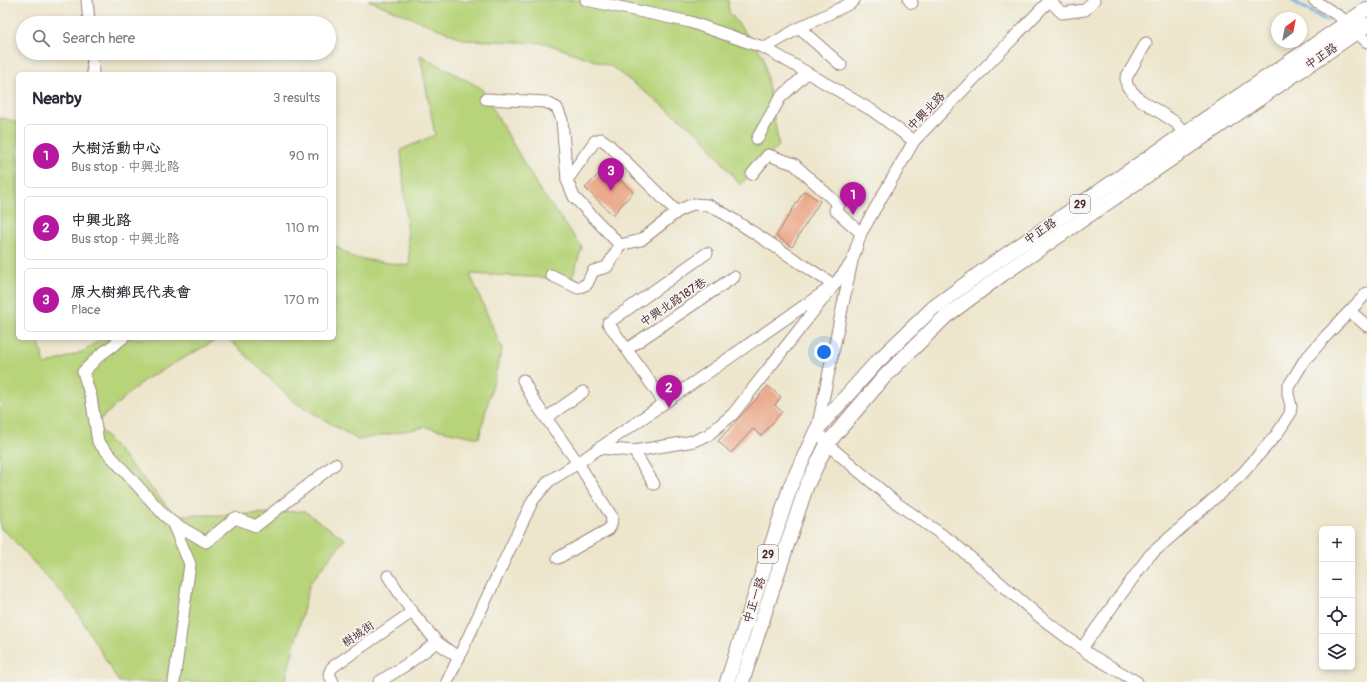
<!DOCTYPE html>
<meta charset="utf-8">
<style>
:root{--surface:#fff;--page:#f2f2f3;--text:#2b2b33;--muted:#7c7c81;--line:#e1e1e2;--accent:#b5179e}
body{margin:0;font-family:Pangolin,"LXGW WenKai TC",sans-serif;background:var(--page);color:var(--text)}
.controls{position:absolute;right:12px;bottom:12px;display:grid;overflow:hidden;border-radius:6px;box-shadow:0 2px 6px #0003}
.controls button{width:36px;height:36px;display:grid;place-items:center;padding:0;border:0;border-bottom:1px solid var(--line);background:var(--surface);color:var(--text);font:20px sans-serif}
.compass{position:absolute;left:1271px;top:12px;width:36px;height:36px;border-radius:50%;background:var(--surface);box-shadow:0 2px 6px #0003;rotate:32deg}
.you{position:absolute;left:824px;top:352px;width:14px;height:14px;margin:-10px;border:3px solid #fff;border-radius:50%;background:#1a73e8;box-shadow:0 0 0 6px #1a73e833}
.badge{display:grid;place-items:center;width:26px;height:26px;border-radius:50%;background:var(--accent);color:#fff;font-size:13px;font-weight:700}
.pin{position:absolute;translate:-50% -33px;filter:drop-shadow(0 1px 2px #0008)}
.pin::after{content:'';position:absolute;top:21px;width:14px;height:12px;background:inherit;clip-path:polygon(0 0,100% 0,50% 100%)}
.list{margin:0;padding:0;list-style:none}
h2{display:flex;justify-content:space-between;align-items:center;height:52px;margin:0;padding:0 16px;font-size:17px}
h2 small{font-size:13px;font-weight:400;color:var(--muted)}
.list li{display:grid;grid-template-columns:26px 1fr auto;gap:12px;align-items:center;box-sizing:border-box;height:64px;margin:0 8px 8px;padding:0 8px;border:1px solid var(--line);border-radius:6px}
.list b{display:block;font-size:15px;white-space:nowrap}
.list p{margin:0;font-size:13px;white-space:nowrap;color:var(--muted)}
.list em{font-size:13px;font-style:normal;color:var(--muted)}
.icon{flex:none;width:22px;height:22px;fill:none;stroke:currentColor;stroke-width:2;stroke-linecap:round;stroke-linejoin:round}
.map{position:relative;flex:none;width:1367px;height:682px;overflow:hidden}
.search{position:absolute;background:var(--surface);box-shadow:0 2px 6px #0003;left:16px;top:16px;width:320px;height:44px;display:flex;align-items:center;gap:10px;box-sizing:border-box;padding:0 14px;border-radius:22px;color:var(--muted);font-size:15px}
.panel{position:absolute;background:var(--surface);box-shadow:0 2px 6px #0003;left:16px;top:72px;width:320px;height:268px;border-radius:6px}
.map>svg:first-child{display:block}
.green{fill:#b7d47a;stroke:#807a52}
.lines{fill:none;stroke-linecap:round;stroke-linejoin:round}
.stream{stroke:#72b3e6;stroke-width:3}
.building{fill:#ecab8e}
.minor-casing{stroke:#9c827c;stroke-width:13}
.major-casing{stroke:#9c827c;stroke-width:16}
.minor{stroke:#fff;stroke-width:11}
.major{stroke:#fff;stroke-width:14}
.labels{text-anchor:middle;stroke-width:3.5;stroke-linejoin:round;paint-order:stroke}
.shield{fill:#f6f6f2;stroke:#7e6067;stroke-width:1}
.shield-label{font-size:11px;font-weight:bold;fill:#4a1f2b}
.street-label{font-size:12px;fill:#4a1f2b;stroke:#f6f6f2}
</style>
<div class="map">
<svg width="1367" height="682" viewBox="0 0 1367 682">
<rect width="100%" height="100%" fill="#f6f6f2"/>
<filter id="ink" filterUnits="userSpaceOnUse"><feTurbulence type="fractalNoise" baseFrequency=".025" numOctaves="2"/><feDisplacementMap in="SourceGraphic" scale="8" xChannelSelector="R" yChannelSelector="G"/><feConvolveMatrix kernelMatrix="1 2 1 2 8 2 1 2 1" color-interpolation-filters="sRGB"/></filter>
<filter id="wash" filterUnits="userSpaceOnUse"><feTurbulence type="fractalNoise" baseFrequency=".012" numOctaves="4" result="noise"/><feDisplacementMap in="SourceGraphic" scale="16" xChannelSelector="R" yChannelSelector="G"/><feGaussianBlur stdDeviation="0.9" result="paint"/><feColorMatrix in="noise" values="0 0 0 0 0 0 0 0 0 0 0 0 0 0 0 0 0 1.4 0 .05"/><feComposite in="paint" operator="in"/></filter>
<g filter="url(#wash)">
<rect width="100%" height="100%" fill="#ede6cc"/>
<g class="green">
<polygon points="368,0 728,0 729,12 763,55 779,146 740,185 700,134 612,67 545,43 466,40"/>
<polygon points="420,55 481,88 539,189 582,247 572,279 470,274 502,349 479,438 425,427 358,440 293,401 228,338 334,338 334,245 354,258 410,266 401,150 435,135"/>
<polygon points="0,118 6,119 18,123 18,338 38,338 45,365 84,351 102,338 220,338 144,380 95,424 175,515 232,515 304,511 345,539 310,583 285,682 119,682 74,607 8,534 0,528"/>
</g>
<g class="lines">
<polyline class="stream" points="1291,0 1327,21"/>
</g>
<g id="blocks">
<g class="building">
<polygon points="606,167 633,192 613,215 585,188"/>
<polygon points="804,191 820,201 792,247 776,236"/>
<polygon points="768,386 781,397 775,405 782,412 761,436 753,429 731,453 718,441"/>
</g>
</g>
</g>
<g filter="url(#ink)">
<use href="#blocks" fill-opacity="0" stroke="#9c827c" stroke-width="1"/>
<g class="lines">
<defs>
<g id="minor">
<polyline points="87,0 89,23"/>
<polyline points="586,0 690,22 765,48 873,111 914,141"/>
<polyline points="909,0 912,3"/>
<polyline points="1049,0 1062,13 1085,10 1094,0"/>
<polyline points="1050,0 914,141 861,233 852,261 817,429 827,444 895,502 951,541 1040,617 1089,654 1137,682"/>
<polyline points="1314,0 1348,22 1356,32 1367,42"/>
<polyline points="799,28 841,65"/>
<polyline points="1146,43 1126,78 1127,86 1139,99 1175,122 1184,133"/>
<polyline points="765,48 799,28 851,3 854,0"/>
<polyline points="92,53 93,74"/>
<polyline points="486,99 546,102 557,108 562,120 567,180 574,197 620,245 641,240 677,212 684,208 693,204 708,205 725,214 834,285 733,414 708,435 694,441 634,451 599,448"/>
<polyline points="757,139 780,98 807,73"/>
<polyline points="752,174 768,155 794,164 839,205 835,210 861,233"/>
<polyline points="567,180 595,141 601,139 608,144 677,212"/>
<polyline points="551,275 578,288 587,284 593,271 607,267 620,245"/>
<polyline points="1351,312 1367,326"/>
<polyline points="123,338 100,355 83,372 91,397 98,442 164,515 172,522 190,564 174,682"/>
<polyline points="627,349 734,277"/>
<polyline points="523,380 534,401 578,463 612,517 611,525 609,529 558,558"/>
<polyline points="664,402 608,323 707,253"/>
<polyline points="546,418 583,392"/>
<polyline points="634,451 654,484"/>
<polyline points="172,522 206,542 235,518 256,526 335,464"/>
<polyline points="388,576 412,612 437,642 459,658"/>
<polyline points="1082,648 1149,556 1242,474 1277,434 1290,414 1291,406 1288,394 1288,387 1293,379 1304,361 1326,336 1367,293"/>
<polyline points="333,682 329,674 331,669 334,666 412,612"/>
<polyline points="379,682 406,665 437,642"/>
<polyline points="447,682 533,500 549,481 578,463 834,285 851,263"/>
</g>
<g id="major">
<polyline points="727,682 791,485 817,429 875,364 933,308 994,263 1367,9"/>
<polyline points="742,682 806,487 827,444 885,376 945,317 1003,274 1367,25"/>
</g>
</defs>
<use href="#minor" class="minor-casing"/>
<use href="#major" class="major-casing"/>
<use href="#minor" class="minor"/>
<use href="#major" class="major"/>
</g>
</g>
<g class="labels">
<g class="shield">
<rect x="1070" y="195" width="20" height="18" rx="3"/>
<rect x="758" y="545" width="20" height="18" rx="3"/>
</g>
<g class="shield-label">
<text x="1080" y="208">29</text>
<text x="768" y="558">29</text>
</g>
<g class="street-label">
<text transform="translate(1321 56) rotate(-34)" y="4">中正路</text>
<text transform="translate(926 111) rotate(-46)" y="4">中興北路</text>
<text transform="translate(1040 231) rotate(-34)" y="4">中正路</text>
<text transform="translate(673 302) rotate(-34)" y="4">中興北路187巷</text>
<text transform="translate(754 600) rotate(-72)" y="4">中正一路</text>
<text transform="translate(358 634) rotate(-35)" y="4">樹城街</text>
</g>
</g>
</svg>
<div class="controls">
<button>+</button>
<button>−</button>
<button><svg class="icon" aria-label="locate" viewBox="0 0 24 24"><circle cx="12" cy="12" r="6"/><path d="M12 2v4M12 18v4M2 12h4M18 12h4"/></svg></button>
<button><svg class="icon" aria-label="layers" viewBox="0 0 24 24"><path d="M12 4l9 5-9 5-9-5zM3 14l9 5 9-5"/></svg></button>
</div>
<svg class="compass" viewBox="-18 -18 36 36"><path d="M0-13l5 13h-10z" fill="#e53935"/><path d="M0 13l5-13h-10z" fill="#7c7c81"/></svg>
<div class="you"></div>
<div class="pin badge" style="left:853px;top:215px">1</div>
<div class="pin badge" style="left:669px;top:408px">2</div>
<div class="pin badge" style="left:611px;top:191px">3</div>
<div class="search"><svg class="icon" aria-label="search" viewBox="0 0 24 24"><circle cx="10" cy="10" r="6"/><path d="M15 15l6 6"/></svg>Search here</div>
<section class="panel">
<h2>Nearby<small>3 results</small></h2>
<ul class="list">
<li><span class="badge">1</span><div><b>大樹活動中心</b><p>Bus stop · 中興北路</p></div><em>90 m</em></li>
<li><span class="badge">2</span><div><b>中興北路</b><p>Bus stop · 中興北路</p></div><em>110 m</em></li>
<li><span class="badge">3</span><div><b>原大樹鄉民代表會</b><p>Place</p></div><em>170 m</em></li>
</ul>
</section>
</div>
